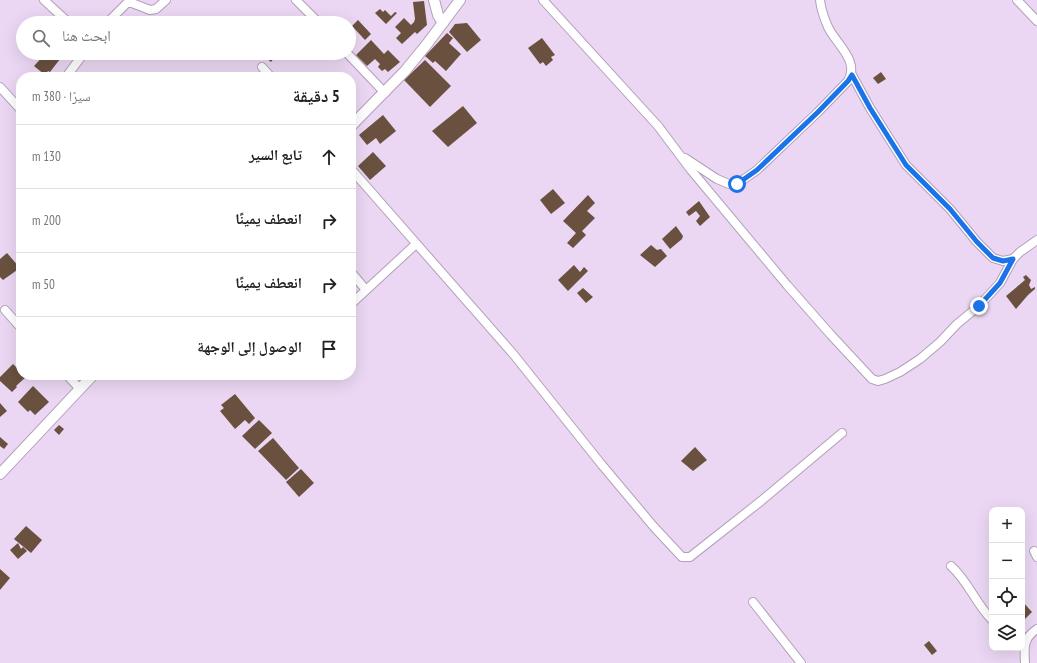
<!DOCTYPE html>
<html lang="ar">
<meta charset="utf-8">
<style>
:root{--surface:#fff;--page:#f6f6f6;--text:#222;--muted:#767676;--line:#e0e0e0}
body{margin:0;font-family:"PT Sans Narrow","Noto Naskh Arabic",sans-serif;background:var(--page);color:var(--text);direction:rtl}
.controls{position:absolute;right:12px;bottom:12px;display:grid;overflow:hidden;border-radius:8px;box-shadow:0 4px 16px #0002}
.controls button{width:36px;height:36px;display:grid;place-items:center;padding:0;border:0;border-bottom:1px solid var(--line);background:var(--surface);color:var(--text);font:20px sans-serif}
.stop{position:absolute;width:12px;height:12px;margin:-9px;border:3px solid #1a73e8;border-radius:50%;background:#fff}
.stop.end{background:#1a73e8;border-color:#fff;box-shadow:0 1px 4px #0008}
.list{margin:0;padding:0;list-style:none}
h2{display:flex;justify-content:space-between;align-items:center;height:52px;margin:0;padding:0 16px;font-size:17px}
h2 small{font-size:13px;font-weight:400;color:var(--muted)}
.list li{display:grid;grid-template-columns:26px 1fr auto;gap:12px;align-items:center;box-sizing:border-box;height:64px;padding:0 16px;border-top:1px solid var(--line)}
.list b{display:block;font-size:15px;white-space:nowrap}
.list em{font-size:13px;font-style:normal;color:var(--muted)}
.icon{flex:none;width:22px;height:22px;fill:none;stroke:currentColor;stroke-width:2;stroke-linecap:round;stroke-linejoin:round}
.map{position:relative;flex:none;width:1037px;height:663px;overflow:hidden;direction:ltr}
.search{position:absolute;background:var(--surface);box-shadow:0 4px 16px #0002;left:16px;top:16px;width:340px;height:44px;display:flex;align-items:center;gap:10px;box-sizing:border-box;padding:0 14px;border-radius:22px;color:var(--muted);font-size:15px}
.panel{position:absolute;background:var(--surface);box-shadow:0 4px 16px #0002;left:16px;top:72px;width:340px;height:308px;border-radius:16px;direction:rtl}
.map>svg:first-child{display:block}
.building{fill:#6a513f}
.lines{fill:none;stroke-linecap:round;stroke-linejoin:round}
.minor-casing{stroke:#b29fb9;stroke-width:10}
.tertiary-casing{stroke:#b29fb9;stroke-width:12}
.minor{stroke:#fff;stroke-width:8}
.tertiary{stroke:#fff;stroke-width:10}
.route{stroke:#1a73e8;stroke-width:5}
</style>
<div class="map">
<svg width="1037" height="663" viewBox="0 0 1037 663">
<rect width="100%" height="100%" fill="#ebd7f3"/>
<g class="building">
<polygon points="424,1 427,25 417,34 415,32 402,44 396,38 401,33 395,27 404,18 411,25 414,22 415,19 413,2"/>
<polygon points="380,9 383,12 385,10 391,16 395,12 397,13 386,24 375,13"/>
<polygon points="358,20 371,34 365,40 352,26"/>
<polygon points="467,23 481,40 467,52 449,32 455,24"/>
<polygon points="447,33 453,38 449,43 461,54 446,71 435,61 433,63 425,56"/>
<polygon points="542,38 555,55 551,57 553,60 546,66 543,62 540,64 528,48"/>
<polygon points="371,40 384,54 388,50 400,62 388,72 385,69 382,71 378,67 380,64 375,59 367,66 356,55"/>
<polygon points="46,53 50,53 54,57 56,55 60,59 50,72 48,71 45,75 34,66"/>
<polygon points="260,53 278,53 271,62"/>
<polygon points="425,60 451,86 430,107 404,80"/>
<polygon points="881,72 886,79 878,84 873,78"/>
<polygon points="463,106 477,123 448,147 432,131"/>
<polygon points="383,115 396,131 380,144 376,138 367,145 359,135"/>
<polygon points="373,152 386,166 370,180 358,166"/>
<polygon points="553,189 565,203 551,214 540,200"/>
<polygon points="588,195 595,203 587,211 595,218 582,231 586,235 573,248 567,243 576,233 563,221"/>
<polygon points="699,201 710,217 700,226 696,221 700,216 696,211 689,216 686,212"/>
<polygon points="676,226 683,236 682,239 670,249 662,239"/>
<polygon points="651,245 657,250 661,249 667,256 655,267 640,255"/>
<polygon points="7,253 20,268 3,280 0,277 0,259"/>
<polygon points="574,265 580,272 584,267 588,271 568,291 558,280"/>
<polygon points="1026,275 1031,280 1029,285 1031,289 1035,287 1035,289 1028,295 1016,309 1006,296 1025,280 1023,277"/>
<polygon points="583,288 593,297 586,303 577,293"/>
<polygon points="13,364 21,372 21,375 24,375 26,377 16,386 17,387 12,392 0,381 0,377"/>
<polygon points="33,386 49,402 35,415 30,410 28,412 18,402"/>
<polygon points="235,394 255,418 249,424 245,420 235,429 220,411 224,408 221,405"/>
<polygon points="0,403 7,411 0,417"/>
<polygon points="259,420 272,433 255,449 242,436"/>
<polygon points="59,425 64,429 59,435 54,430"/>
<polygon points="0,437 8,444 4,449 0,446"/>
<polygon points="273,438 299,468 286,480 258,451"/>
<polygon points="695,447 707,460 693,471 681,461"/>
<polygon points="301,469 314,483 299,497 286,482"/>
<polygon points="26,526 42,540 31,553 14,539"/>
<polygon points="18,543 21,549 23,547 27,551 18,559 10,550"/>
<polygon points="0,569 10,578 0,590"/>
<polygon points="1022,601 1032,612 1022,622"/>
<polygon points="929,641 937,651 932,655 924,645"/>
</g>
<g class="lines">
<defs>
<g id="minor">
<polyline points="44,0 69,23"/>
<polyline points="296,0 319,23"/>
<polyline points="543,0 658,126 691,170 787,285 831,335 872,379 878,381 885,379 900,372 920,359 940,342 957,324 979,306 1000,283 1013,259 1020,252 1037,240"/>
<polyline points="1017,0 1037,21"/>
<polyline points="107,23 127,3 132,3 150,10 156,9 166,0"/>
<polyline points="347,53 385,93"/>
<polyline points="262,67 271,77"/>
<polyline points="852,75 870,108 906,165 950,209 977,242 993,258 1003,261 1013,259"/>
<polyline points="66,77 84,53"/>
<polyline points="0,87 21,110"/>
<path d="M685,158L717,179L729,184H737L757,170L818,112L848,81C860,61 836,44 828,27C824,18 821,9 820,0"/>
<polyline points="351,169 514,355 602,465 654,527 682,557 690,557 695,553 761,501 842,433"/>
<polyline points="351,272 366,290"/>
<polyline points="351,304 416,244"/>
<polyline points="5,310 21,328"/>
<polyline points="67,375 79,388"/>
<polyline points="1034,551 1037,557"/>
<path d="M951,566C968,581 976,604 992,620"/>
<polyline points="753,602 801,663"/>
<path d="M1025,663C1024,648 1023,638 1037,629"/>
</g>
<g id="tertiary">
<polyline points="434,0 438,15 443,23"/>
<polyline points="351,126 405,71 427,44 460,0"/>
<polyline points="0,474 93,375"/>
</g>
</defs>
<use href="#minor" class="minor-casing"/>
<use href="#tertiary" class="tertiary-casing"/>
<use href="#minor" class="minor"/>
<use href="#tertiary" class="tertiary"/>
</g>
<g class="lines">
<polyline class="route" points="737,184 757,170 818,112 848,81 852,75 870,108 906,165 950,209 977,242 993,258 1003,261 1013,259 1000,283 979,306"/>
</g>
</svg>
<div class="controls">
<button>+</button>
<button>−</button>
<button><svg class="icon" aria-label="locate" viewBox="0 0 24 24"><circle cx="12" cy="12" r="6"/><path d="M12 2v4M12 18v4M2 12h4M18 12h4"/></svg></button>
<button><svg class="icon" aria-label="layers" viewBox="0 0 24 24"><path d="M12 4l9 5-9 5-9-5zM3 14l9 5 9-5"/></svg></button>
</div>
<div class="stop" style="left:737px;top:184px"></div>
<div class="stop end" style="left:979px;top:306px"></div>
<div class="search"><svg class="icon" aria-label="search" viewBox="0 0 24 24"><circle cx="10" cy="10" r="6"/><path d="M15 15l6 6"/></svg>ابحث هنا</div>
<section class="panel">
<h2>5 دقيقة<small>سيرًا · 380 m</small></h2>
<ul class="list">
<li><svg class="icon" aria-label="ahead" viewBox="0 0 24 24"><path d="M12 20V5M6 11l6-6 6 6"/></svg><div><b>تابع السير</b></div><em>130 m</em></li>
<li><svg class="icon" aria-label="right" viewBox="0 0 24 24"><path d="M7 20v-9h11M14 6l5 5-5 5"/></svg><div><b>انعطف يمينًا</b></div><em>200 m</em></li>
<li><svg class="icon" aria-label="right" viewBox="0 0 24 24"><path d="M7 20v-9h11M14 6l5 5-5 5"/></svg><div><b>انعطف يمينًا</b></div><em>50 m</em></li>
<li><svg class="icon" aria-label="arrive" viewBox="0 0 24 24"><path d="M6 21V4h12l-3 4 3 4H6"/></svg><div><b>الوصول إلى الوجهة</b></div></li>
</ul>
</section>
</div>
